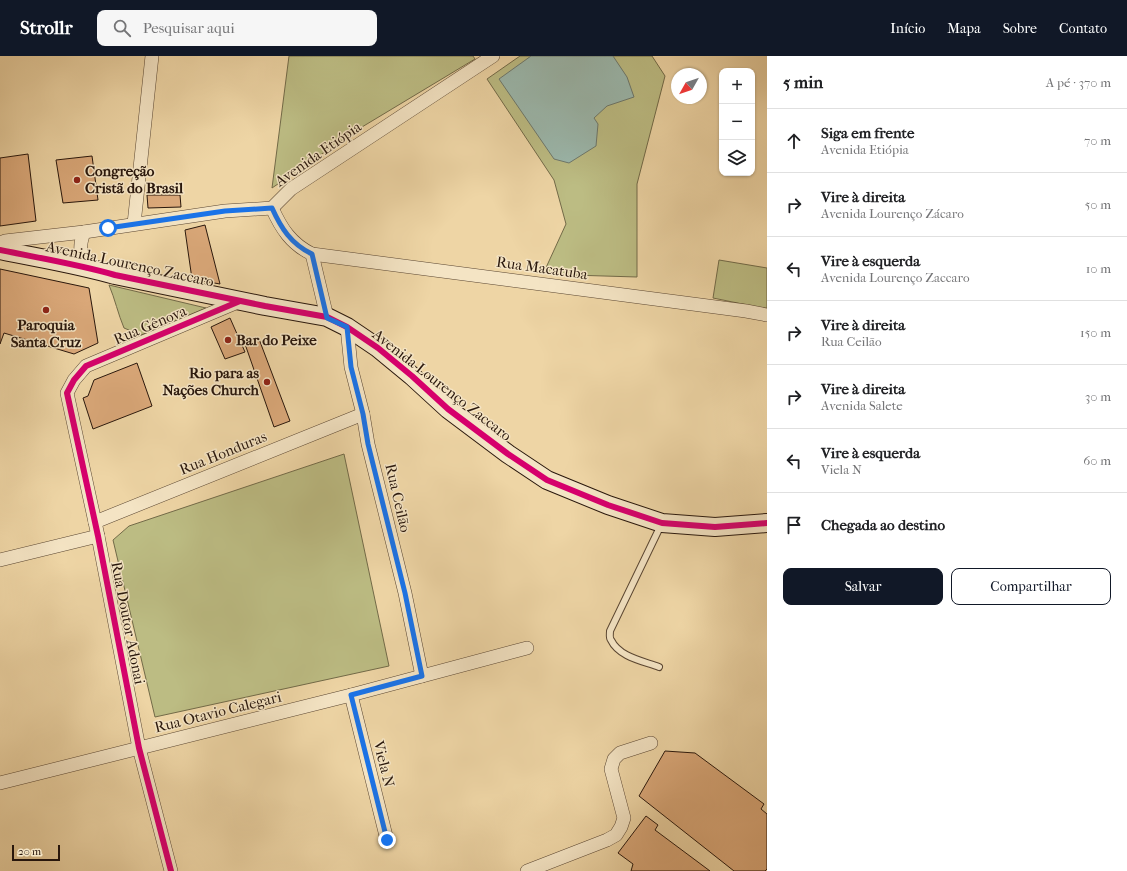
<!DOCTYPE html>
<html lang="pt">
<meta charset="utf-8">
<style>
:root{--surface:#fff;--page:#f6f6f6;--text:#202124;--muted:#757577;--line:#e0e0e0;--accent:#111827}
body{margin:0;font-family:"IM FELL French Canon",serif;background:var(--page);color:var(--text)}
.controls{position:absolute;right:12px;top:12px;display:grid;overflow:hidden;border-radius:8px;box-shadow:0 1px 3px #0004}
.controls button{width:36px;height:36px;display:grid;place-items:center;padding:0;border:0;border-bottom:1px solid var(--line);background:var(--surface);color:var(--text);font:20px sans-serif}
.compass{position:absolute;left:671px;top:12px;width:36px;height:36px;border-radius:50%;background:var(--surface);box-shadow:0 1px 3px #0004;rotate:230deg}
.scale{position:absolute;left:12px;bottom:10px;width:48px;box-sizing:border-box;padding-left:4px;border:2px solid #29170c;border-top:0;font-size:11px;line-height:14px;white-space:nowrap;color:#29170c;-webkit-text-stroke:3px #f4e4c4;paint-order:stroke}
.stop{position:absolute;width:12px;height:12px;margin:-9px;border:3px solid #1a73e8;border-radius:50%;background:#fff}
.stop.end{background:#1a73e8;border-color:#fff;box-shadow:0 1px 4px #0008}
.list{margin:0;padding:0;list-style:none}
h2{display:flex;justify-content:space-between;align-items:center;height:52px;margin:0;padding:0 16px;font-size:17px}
h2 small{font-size:13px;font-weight:400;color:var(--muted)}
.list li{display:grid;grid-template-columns:26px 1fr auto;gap:12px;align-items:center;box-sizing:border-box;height:64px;padding:0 16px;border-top:1px solid var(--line)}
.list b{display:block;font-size:15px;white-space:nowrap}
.list p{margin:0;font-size:13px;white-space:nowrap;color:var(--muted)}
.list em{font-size:13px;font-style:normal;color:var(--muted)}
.actions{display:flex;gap:8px;padding:12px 16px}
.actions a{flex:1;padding:9px 0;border:1px solid var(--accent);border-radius:8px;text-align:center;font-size:14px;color:var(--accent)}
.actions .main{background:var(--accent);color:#fff}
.icon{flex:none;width:22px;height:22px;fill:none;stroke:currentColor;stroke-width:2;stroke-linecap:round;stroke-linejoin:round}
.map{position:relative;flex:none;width:767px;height:815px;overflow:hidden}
header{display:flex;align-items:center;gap:24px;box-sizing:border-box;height:56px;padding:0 20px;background:var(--accent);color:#fff}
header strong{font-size:19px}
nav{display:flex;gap:22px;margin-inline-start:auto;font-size:14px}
.search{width:280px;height:36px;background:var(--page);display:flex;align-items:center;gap:10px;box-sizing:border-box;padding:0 14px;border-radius:8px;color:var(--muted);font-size:15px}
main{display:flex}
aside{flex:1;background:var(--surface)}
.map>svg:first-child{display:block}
.green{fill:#bcbc83;stroke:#726a48}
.water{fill:#9bb8ad;stroke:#6d786d}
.building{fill:#daa879;stroke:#29170c}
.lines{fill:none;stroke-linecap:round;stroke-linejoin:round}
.lane-casing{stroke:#5a4632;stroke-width:8}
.street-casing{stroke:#5a4632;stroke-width:14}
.secondary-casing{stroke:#29170c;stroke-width:20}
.lane{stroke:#f4e4c4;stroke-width:6}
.street{stroke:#f4e4c4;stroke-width:13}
.secondary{stroke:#f4e4c4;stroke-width:18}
.cycleway-casing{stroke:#f4e4c4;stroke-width:8}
.cycleway{stroke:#d6006c;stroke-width:6}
.route{stroke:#1a73e8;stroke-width:5}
.poi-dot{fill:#8f2418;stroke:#f4e4c4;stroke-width:1.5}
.labels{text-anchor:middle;stroke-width:3;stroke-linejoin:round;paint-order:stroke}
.street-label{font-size:15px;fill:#29170c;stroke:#f4e4c4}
.poi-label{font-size:15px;font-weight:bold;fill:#29170c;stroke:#f4e4c4;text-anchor:start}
</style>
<header>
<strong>Strollr</strong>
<div class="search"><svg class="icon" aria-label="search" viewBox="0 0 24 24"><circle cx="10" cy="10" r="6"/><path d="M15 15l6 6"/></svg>Pesquisar aqui</div>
<nav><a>Início</a><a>Mapa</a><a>Sobre</a><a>Contato</a></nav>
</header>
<main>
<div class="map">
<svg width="767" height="815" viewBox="0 0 767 815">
<rect width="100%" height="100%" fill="#eed5a5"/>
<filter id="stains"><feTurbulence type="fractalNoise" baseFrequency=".005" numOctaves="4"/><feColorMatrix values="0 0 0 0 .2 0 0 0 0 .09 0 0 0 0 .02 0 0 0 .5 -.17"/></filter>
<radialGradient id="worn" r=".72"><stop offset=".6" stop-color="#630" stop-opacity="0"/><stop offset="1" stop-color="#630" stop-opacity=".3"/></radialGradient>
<g class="green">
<polygon points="289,0 473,0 475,3 357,74 272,132"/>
<polygon points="520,0 652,0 665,20 637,128 637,221 571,219 544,216 566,168 554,124 487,23"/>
<polygon points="719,204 767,212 767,253 713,242"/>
<path d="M109,229L206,252L141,279L124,272C118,258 115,243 109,229Z"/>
<polygon points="344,398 389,610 155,661 113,484 129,470"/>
</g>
<polygon class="water" points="531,0 613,0 627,21 634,41 607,50 594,62 598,68 596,90 569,107 554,103 499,23"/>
<g class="building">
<polygon points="28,98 36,165 0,170 0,102"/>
<polygon points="92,100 98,144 63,147 56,104"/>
<polygon points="147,139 180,139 181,151 148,152"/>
<polygon points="205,169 220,228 192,223 185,174"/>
<polygon points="0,213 89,232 98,287 74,298 4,277 0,288"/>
<polygon points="230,262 245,296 225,303 211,271"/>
<polygon points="259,283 290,365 274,371 245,288"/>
<polygon points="137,307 152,350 93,373 83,342 88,340 94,324"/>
<polygon points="665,695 695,697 764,748 761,753 767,758 767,813 765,815 734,815 639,740"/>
<polygon points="646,760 658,769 655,774 710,815 631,815 633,808 618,797"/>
</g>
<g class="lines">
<defs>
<path id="lane" d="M659,611C643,605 619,601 611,584C609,582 610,578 610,575L661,469"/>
<g id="street">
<path d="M272,152C281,172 291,188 312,198L746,255L767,259"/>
<polyline points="134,168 152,0"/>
<path d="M84,176C78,193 80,198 91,212"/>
<polyline points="0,187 5,185 84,176 225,155 272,152 291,133 493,0"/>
<polyline points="312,198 327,261"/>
<polyline points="347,271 351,311 363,358 368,388 405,537 422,620"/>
<polyline points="95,466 363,358"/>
<polyline points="0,504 98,480"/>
<polyline points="351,639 387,784"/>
<polyline points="0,727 351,639 527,592"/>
<polyline points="171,815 139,692 98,480 67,337 74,324 86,310 240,245"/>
<polyline points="527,815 607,784 616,779 621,771 624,762 611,713 614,703 620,697 651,687"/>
</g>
<path id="secondary" d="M0,194C39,202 77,208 115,219L265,250L327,261L347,271L378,292L412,320L448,353L508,398L547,424L608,449L662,467L715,471L767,467"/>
</defs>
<use href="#lane" class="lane-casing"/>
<use href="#street" class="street-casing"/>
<use href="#secondary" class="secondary-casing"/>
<use href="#lane" class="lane"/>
<use href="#street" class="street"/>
<use href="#secondary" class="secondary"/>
<defs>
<g id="cycleway">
<path d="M0,194C39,202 77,208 115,219L265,250L327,261L347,271L378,292L412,320L448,353L508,398L547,424L608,449L662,467L715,471L767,467"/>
<polyline points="171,815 139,692 98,480 67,337 74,324 86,310 240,245"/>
</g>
</defs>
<use href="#cycleway" class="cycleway-casing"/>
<use href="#cycleway" class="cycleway"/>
</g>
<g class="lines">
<path class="route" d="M108,172L225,155L272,152C281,172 291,188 312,198L327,262L347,271L351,311L363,358L368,388L405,537L422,620L351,639L387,784"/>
</g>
<g class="poi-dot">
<circle cx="77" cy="124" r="4"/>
<circle cx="46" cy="254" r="4"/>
<circle cx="228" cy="284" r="4"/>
<circle cx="267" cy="326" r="4"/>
</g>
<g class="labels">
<g class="street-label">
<text transform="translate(318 98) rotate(-35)" y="5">Avenida Etiópia</text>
<text transform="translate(130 208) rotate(12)" y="5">Avenida Lourenço Zaccaro</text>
<text transform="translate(542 212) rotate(8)" y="5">Rua Macatuba</text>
<text transform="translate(150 269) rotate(-23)" y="5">Rua Gênova</text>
<text transform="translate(442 329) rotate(38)" y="5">Avenida Lourenço Zaccaro</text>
<text transform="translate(223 397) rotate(-22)" y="5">Rua Honduras</text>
<text transform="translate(398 442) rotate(77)" y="5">Rua Ceilão</text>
<text transform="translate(128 567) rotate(79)" y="5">Rua Doutor Adonai</text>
<text transform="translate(218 656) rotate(-14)" y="5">Rua Otavio Calegari</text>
<text transform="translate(384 708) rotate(76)" y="5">Viela N</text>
</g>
<g class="poi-label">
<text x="85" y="120">Congreção<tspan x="85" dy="17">Cristã do Brasil</tspan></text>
<text x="46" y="274" text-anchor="middle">Paroquia<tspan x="46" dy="17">Santa Cruz</tspan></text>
<text x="236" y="289">Bar do Peixe</text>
<text x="259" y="322" text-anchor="end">Rio para as<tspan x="259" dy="17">Nações Church</tspan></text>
</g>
</g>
<rect width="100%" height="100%" filter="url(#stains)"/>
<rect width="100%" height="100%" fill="url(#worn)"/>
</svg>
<div class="controls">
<button>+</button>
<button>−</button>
<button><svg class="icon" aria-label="layers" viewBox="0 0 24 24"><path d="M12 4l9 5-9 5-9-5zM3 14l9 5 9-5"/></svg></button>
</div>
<svg class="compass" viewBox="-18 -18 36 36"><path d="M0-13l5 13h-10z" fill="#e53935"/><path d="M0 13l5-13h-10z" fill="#757577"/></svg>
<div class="scale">20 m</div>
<div class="stop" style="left:108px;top:172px"></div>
<div class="stop end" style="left:387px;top:784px"></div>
</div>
<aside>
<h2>5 min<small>A pé · 370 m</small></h2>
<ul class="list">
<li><svg class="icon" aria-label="ahead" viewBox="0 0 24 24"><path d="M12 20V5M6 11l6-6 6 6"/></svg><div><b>Siga em frente</b><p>Avenida Etiópia</p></div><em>70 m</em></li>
<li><svg class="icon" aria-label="right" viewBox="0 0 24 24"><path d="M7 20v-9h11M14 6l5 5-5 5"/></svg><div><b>Vire à direita</b><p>Avenida Lourenço Zácaro</p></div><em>50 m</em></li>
<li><svg class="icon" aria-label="left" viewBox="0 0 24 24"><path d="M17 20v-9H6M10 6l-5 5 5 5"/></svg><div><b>Vire à esquerda</b><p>Avenida Lourenço Zaccaro</p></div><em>10 m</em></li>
<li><svg class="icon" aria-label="right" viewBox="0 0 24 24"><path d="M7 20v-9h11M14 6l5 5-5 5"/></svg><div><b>Vire à direita</b><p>Rua Ceilão</p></div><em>150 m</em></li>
<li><svg class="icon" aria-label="right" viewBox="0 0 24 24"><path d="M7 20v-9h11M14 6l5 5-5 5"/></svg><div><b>Vire à direita</b><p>Avenida Salete</p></div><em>30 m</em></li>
<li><svg class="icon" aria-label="left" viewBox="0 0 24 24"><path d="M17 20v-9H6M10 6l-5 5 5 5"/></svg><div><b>Vire à esquerda</b><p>Viela N</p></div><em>60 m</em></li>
<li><svg class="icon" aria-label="arrive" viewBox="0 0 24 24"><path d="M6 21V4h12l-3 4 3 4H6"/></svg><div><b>Chegada ao destino</b></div></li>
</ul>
<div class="actions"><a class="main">Salvar</a><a>Compartilhar</a></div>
</aside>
</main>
